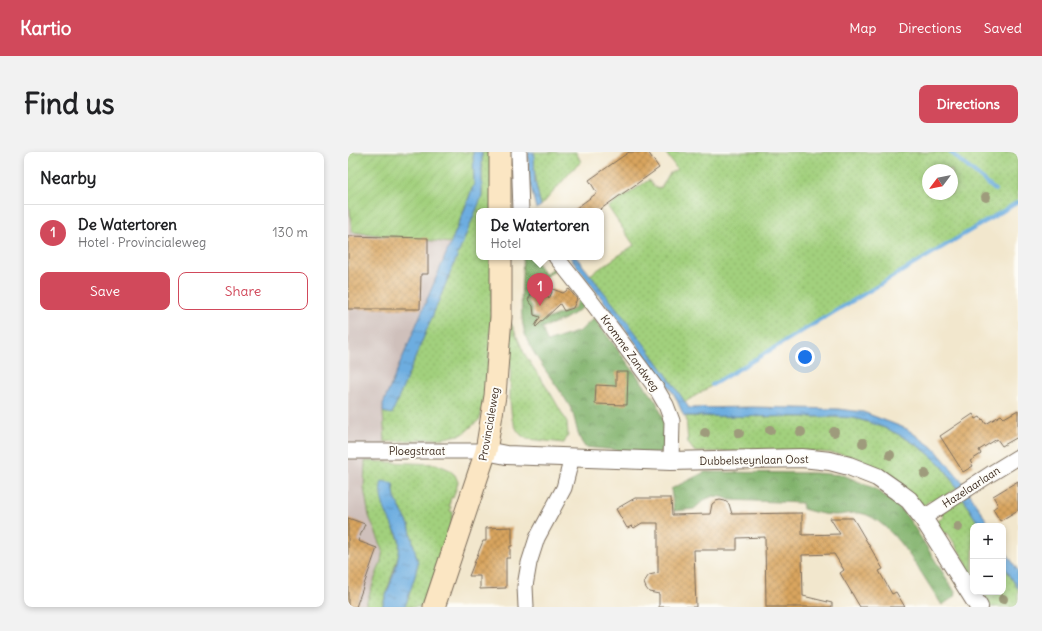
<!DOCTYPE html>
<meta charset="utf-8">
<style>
:root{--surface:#fff;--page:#f2f2f2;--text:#202124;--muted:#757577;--line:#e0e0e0;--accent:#d1495b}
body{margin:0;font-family:Delius,sans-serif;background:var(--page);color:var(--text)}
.controls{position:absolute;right:12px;bottom:12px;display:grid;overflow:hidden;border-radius:8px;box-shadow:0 2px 6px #0003}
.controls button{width:36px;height:36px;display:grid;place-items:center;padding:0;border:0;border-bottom:1px solid var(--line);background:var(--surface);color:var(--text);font:20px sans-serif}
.compass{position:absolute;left:574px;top:12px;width:36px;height:36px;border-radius:50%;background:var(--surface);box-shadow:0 2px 6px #0003;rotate:238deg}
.you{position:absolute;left:457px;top:205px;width:14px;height:14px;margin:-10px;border:3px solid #fff;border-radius:50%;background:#1a73e8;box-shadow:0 0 0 6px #1a73e833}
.badge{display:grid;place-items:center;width:26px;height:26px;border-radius:50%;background:var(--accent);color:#fff;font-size:13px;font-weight:700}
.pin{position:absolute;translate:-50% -33px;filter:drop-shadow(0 1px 2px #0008)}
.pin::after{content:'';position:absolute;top:21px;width:14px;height:12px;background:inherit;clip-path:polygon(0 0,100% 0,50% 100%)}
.popup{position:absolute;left:128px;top:56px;width:128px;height:52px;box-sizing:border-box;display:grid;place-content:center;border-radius:8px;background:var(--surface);filter:drop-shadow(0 1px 3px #0005);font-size:13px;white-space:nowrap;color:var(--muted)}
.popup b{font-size:15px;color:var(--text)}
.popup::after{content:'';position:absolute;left:50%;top:100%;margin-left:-8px;border:8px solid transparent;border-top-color:var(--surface)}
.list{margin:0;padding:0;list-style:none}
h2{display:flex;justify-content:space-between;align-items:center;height:52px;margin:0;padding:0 16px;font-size:17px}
h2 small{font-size:13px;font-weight:400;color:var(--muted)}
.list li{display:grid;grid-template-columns:26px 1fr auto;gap:12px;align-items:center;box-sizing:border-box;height:56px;padding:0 16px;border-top:1px solid var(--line)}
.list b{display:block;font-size:15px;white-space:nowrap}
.list p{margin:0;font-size:13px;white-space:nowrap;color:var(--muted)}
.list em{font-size:13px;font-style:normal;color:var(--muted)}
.actions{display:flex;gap:8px;padding:12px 16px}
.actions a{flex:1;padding:9px 0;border:1px solid var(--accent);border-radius:8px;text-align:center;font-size:14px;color:var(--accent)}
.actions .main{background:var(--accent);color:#fff}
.map{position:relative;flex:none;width:670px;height:455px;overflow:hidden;border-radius:8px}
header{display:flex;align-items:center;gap:24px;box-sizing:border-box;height:56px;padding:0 20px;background:var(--accent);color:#fff}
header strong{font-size:19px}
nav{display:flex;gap:22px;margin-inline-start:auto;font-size:14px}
.intro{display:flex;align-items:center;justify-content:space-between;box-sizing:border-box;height:96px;padding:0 24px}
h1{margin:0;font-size:28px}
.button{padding:10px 18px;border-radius:8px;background:var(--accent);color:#fff;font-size:14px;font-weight:700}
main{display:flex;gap:24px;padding:0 24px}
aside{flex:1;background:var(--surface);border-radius:8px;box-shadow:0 2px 6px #0003}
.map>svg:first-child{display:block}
.industrial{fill:#cfc0bb}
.grass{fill:url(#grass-dots);stroke:#6e7d4e;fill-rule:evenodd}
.forest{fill:url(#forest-crowns);stroke:#5e6e45}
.garden{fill:url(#garden-furrows);stroke:#6e7d4e}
.water{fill:url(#water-ripples);stroke:#546c7f}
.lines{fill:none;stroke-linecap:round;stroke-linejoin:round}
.stream{stroke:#6dade0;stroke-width:4}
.building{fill:url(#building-cross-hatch)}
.minor-casing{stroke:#7b6c5b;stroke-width:17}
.tertiary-casing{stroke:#7b6c5b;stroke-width:20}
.secondary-casing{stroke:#7b6c5b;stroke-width:23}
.minor{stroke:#fff;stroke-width:15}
.tertiary{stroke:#fff;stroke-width:18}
.secondary{stroke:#fbe6c3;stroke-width:21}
.tree{fill:#9e9b7c}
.labels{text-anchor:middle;stroke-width:4;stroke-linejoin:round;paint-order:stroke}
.street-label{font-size:11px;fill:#3b2a1e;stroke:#fdfcf7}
</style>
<header>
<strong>Kartio</strong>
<nav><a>Map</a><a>Directions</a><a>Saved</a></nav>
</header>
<div class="intro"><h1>Find us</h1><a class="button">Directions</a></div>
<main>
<aside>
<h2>Nearby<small></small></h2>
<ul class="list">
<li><span class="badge">1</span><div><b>De Watertoren</b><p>Hotel · Provincialeweg</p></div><em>130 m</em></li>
</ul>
<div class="actions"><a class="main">Save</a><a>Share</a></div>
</aside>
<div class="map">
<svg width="670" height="455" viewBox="0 0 670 455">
<defs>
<pattern id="grass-dots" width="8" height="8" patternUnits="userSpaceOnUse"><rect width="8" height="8" fill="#a2d07d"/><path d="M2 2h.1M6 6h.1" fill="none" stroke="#8cb36c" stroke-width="1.8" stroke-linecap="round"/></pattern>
<pattern id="forest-crowns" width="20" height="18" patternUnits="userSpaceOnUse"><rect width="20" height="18" fill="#81b26c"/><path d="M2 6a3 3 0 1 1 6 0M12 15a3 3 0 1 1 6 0" fill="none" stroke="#6b9158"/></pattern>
<pattern id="garden-furrows" width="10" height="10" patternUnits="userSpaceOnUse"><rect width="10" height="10" fill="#a2d07d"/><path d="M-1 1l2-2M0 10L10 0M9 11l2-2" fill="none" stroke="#8cb36c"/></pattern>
<pattern id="water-ripples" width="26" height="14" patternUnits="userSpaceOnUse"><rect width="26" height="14" fill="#6dade0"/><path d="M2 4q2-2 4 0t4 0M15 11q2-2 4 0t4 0" fill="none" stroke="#5b8db5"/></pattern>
<pattern id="building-cross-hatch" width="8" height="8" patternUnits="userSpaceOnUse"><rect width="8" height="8" fill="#d9a55f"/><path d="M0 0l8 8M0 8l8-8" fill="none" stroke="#b1874e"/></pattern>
</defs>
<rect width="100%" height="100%" fill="#fdfcf7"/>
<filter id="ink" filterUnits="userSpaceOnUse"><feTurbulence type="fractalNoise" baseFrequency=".025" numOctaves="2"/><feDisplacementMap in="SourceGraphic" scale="8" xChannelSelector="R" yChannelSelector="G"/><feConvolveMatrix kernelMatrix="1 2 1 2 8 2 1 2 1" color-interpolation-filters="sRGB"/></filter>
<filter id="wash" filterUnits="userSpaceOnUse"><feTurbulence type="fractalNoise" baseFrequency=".012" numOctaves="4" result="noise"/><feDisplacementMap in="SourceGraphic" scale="16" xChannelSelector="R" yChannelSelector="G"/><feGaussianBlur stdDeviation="0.9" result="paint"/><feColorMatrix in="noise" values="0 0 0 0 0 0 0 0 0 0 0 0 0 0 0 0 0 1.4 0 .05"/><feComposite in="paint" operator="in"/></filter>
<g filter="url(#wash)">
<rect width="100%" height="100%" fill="#f2e7cd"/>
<polygon class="industrial" points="0,54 2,57 4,80 103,91 35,252 37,290 24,320 45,394 25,455 0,455"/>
<g class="grass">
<polygon points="134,0 146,0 146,59 131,59 131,105 146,105 140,230 132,267 115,282 97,286 37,290 35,260 44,261 134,44"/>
<polygon points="186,0 228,0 233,10 225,17 193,54 187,29"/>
<path d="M317,0H670V50L337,250L299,196L242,123L286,93L260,55L301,28L306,35L313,36L321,22L329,17ZM580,18H604V42H580Z"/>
<polygon points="163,171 177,203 203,242 219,270 220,283 216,291 179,287 173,283 169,278 164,267 162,248"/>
<path d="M338,264L480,265C488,265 497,265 505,266C537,273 570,290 593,313C599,320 604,329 609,336L586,352L582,348L575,354L544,324L510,306L493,302L463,299L347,300L340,291Z"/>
<polygon points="17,309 88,312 100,317 107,323 110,330 105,346 103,345 101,354 103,355 102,359 105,360 100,392 74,455 57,455 67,424 69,411 61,373 47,346 45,331 44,374 51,387 52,398 34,455 17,455 33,409 35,398 21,364 19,353 16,336"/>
<polygon points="616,346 618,352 632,374 625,374 625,425 621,425 616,418 619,412 600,381 594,381 587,371 596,365 593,361"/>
<polygon points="655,412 670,437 670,455 639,455 637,452 639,447 635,440 655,440"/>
</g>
<g class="forest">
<path d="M175,105H188L186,107L197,122L205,116L207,118L186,133L179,148L184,156V165L198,167L226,157L231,148L237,154L217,167L194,176L199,190L232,179L246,166L308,249C315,265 323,285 313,301H298L237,295C227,283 229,266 221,253C208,231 190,211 179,188C170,167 174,128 175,105Z"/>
<path d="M357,320L466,321L495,323L528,337L552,356L563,370L607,440L606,445L594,453C577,428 544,366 512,361C505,360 496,363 488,363C476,363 466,360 455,357L454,351L382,348L375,345L365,344L356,348L346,357L326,359L323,337Z"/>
</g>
<polygon class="garden" points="0,0 125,0 126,32 103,91 4,80 2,57 0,54"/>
<g class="water">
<polygon points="125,0 134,0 134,44 44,262 35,260 35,252 114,64 126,32"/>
<polygon points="180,0 186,0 187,29 193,54 188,57 181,27"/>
<path d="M222,105H228C267,154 307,203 341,256L405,255L490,257L515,260L559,277L587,297L613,328L642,374H632L618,352L617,349C609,337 602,323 593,313C570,290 537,273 505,266C497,265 488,265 480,265L336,264L327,244L313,224Z"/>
<path d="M34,329L45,331L47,346L61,373L70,411L67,424L57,455H34C39,440 55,401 51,387C50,382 46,378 44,373C38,361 29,343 34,329Z"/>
<polygon points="655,395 670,419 670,437 655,412"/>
</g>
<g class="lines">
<g class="stream">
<polyline points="602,0 647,38"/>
<polyline points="364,233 670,50"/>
</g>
</g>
<g id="blocks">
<g class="building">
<polygon points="281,0 300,0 311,16 250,59 224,59 249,41 241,28"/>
<polygon points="0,84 80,86 80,122 73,122 72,157 0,157"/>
<polygon points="187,134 193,135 201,147 204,140 202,136 215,141 221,137 229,147 225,156 216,159 212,152 188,175 187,174 192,165 186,163 185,154 180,148"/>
<polygon points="268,220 280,220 279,253 247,252 248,233 268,234"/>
<polygon points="670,258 670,285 654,294 649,287 631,298 633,302 622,309 625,314 615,320 592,284 625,262 628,267 632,265 634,268 635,267 638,272 653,263 656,266"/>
<polygon points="670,329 670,358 652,369 645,357 650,353 645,344"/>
<polygon points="287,346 323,346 324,363 362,362 364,352 368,349 372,348 377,349 381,352 384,362 454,361 454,383 492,382 482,366 505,366 535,417 531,419 544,442 548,440 557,455 512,455 492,421 496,418 486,402 454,403 455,444 484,451 484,455 418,455 417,385 389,386 389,398 346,398 348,455 311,455 311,442 301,440 298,436 296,431 298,427 301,423 310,421 310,371 294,371 286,376 284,374 279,376 268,357"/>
<polygon points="0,366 17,372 10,389 29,396 8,455 0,455"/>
<polygon points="164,375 164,394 162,394 162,406 158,406 158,436 132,437 132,424 121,424 135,389 138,389 138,376"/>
</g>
</g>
</g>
<g filter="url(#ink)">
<use href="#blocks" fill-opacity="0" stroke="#7b6c5b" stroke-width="1"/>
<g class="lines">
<defs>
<g id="minor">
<polyline points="171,0 173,59"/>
<polyline points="208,105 246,153 308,236 318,253 324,269 323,309"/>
<polyline points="0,299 138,299"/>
<polyline points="575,366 644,321 670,305"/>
<polyline points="178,455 177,434 181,411 189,386 216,336 224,305"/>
</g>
<polyline id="tertiary" points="138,299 158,303 323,309 454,306 482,309 501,314 529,325 549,339 561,348 575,366 631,455"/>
<g id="secondary">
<polyline points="152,0 152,59"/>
<polyline points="86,455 138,299 147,244 153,165 153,105"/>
</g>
</defs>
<use href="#minor" class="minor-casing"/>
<use href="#tertiary" class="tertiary-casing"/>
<use href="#secondary" class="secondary-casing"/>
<use href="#minor" class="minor"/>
<use href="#tertiary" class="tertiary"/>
<use href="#secondary" class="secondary"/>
</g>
<g class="tree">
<circle cx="638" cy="45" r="5"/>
<circle cx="422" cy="278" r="5"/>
<circle cx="453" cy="280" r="5"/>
<circle cx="486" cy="280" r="5"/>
<circle cx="357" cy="281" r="5"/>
<circle cx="391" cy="281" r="5"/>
<circle cx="515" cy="291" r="5"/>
<circle cx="542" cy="303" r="5"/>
<circle cx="577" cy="322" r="5"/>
<circle cx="610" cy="375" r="5"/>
<circle cx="655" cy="447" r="5"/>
</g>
</g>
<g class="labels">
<g class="street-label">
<text transform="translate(282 201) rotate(54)" y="4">Kromme Zandweg</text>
<text transform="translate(141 272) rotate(-80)" y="4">Provincialeweg</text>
<text x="69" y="303">Ploegstraat</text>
<text transform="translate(406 308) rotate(-1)" y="4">Dubbelsteynlaan Oost</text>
<text transform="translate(623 335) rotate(-33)" y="4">Hazelaarlaan</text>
</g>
</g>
</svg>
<div class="controls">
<button>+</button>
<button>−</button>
</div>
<svg class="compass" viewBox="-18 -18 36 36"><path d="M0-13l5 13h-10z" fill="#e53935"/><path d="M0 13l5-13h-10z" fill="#757577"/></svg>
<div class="you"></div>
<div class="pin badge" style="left:192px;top:154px">1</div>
<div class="popup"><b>De Watertoren</b>Hotel</div>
</div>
</main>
